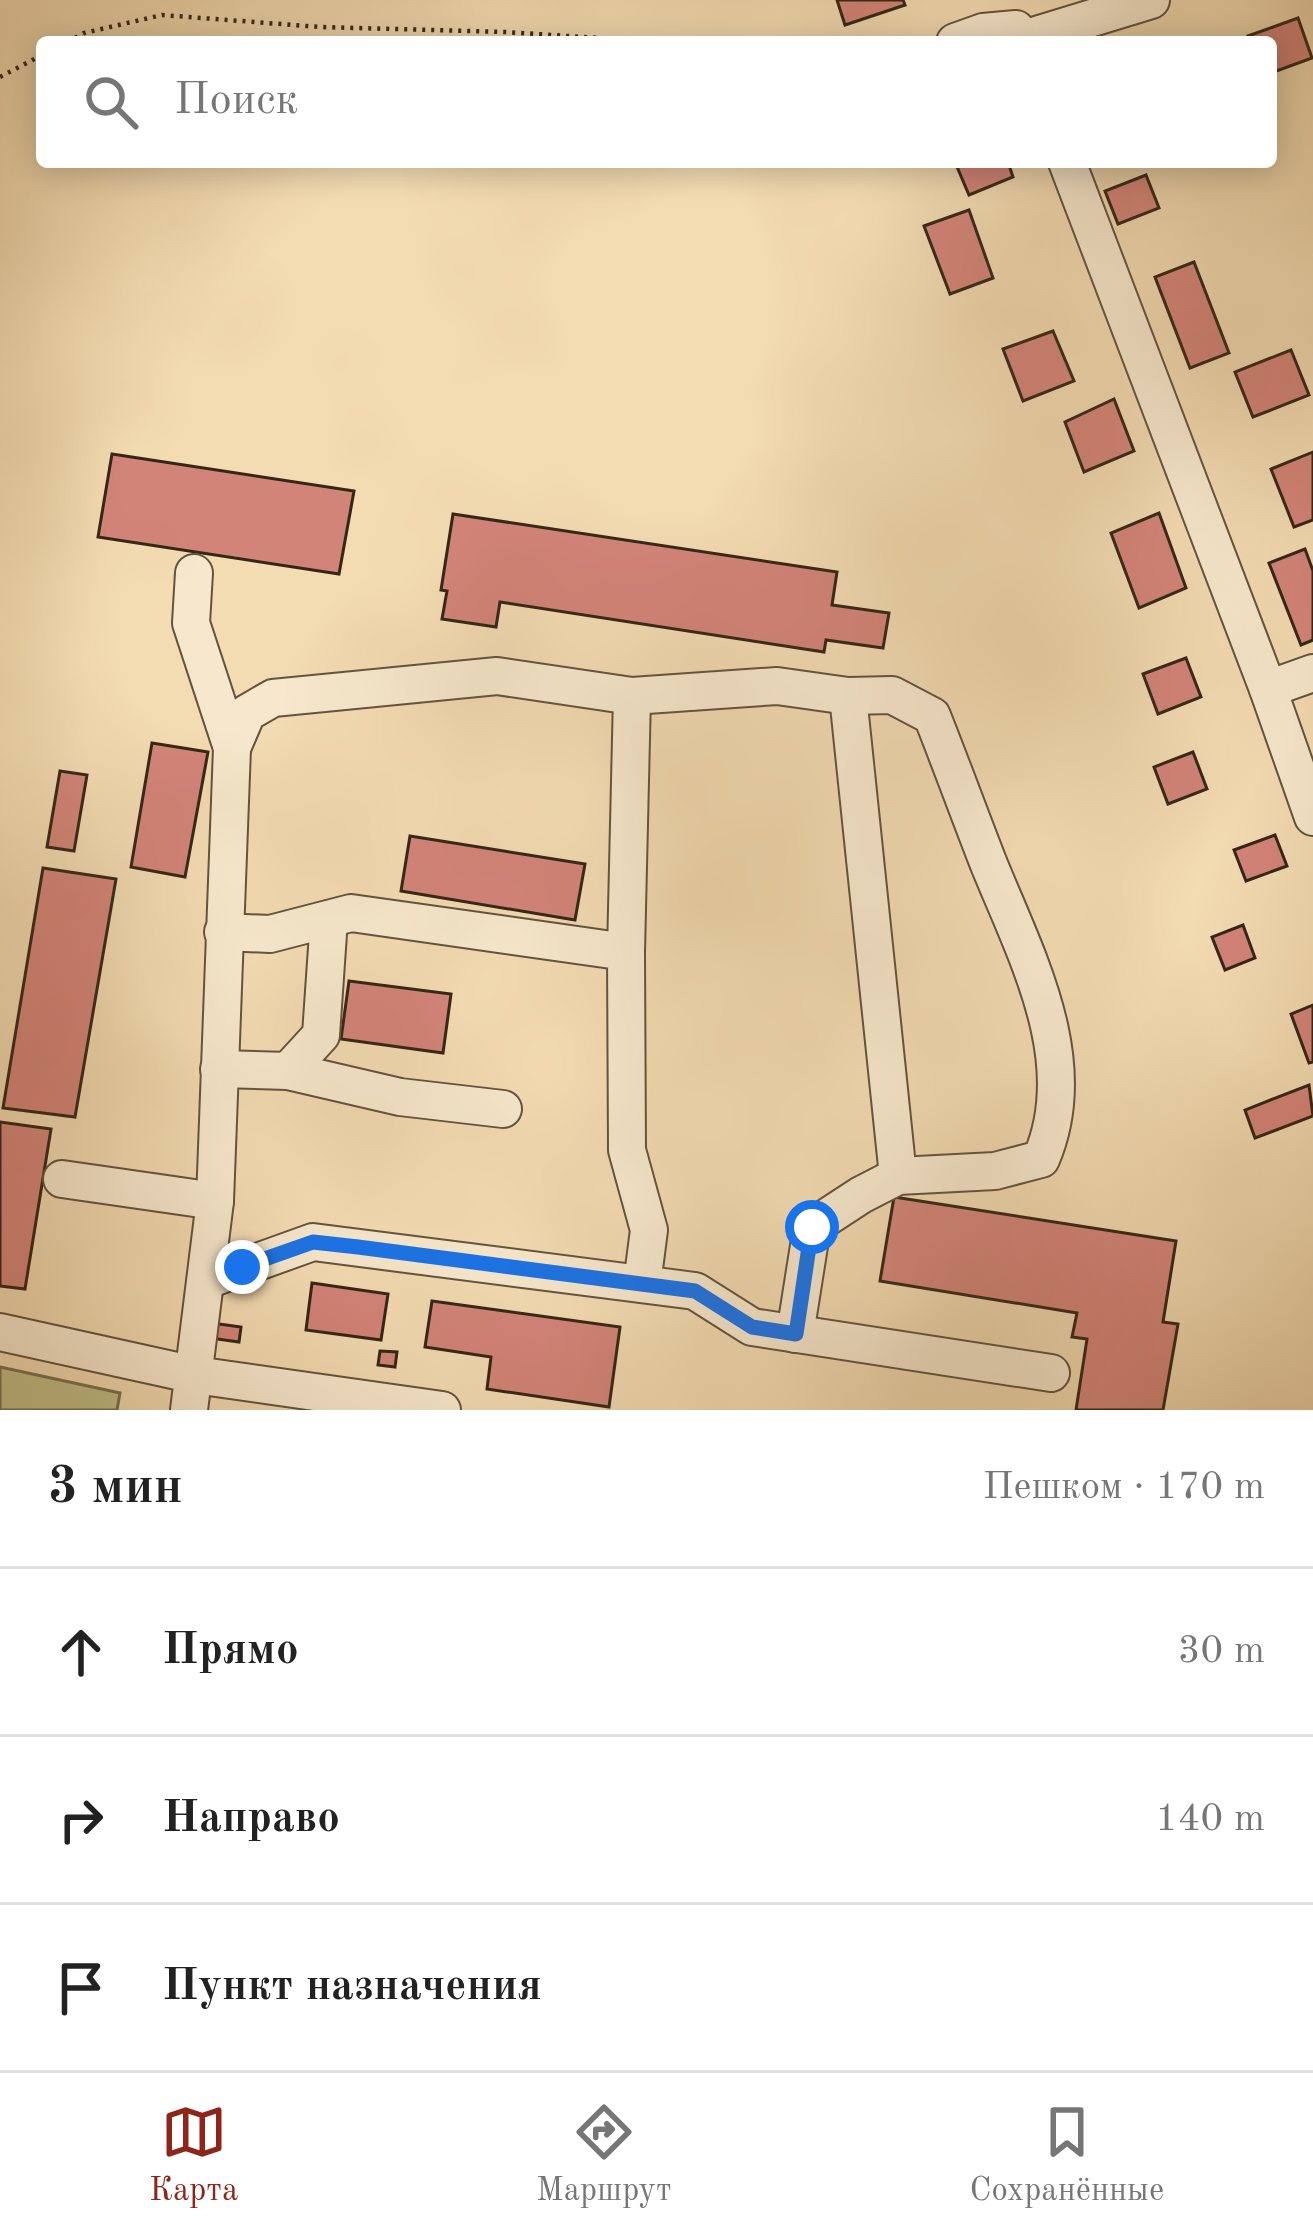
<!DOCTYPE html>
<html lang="ru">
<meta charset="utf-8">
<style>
:root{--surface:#fff;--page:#f2f2f2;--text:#222;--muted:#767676;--line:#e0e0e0;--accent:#8f2418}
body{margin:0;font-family:"Old Standard TT",serif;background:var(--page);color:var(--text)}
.stop{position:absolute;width:36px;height:36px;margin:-27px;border:9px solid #1a73e8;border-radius:50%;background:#fff}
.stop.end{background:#1a73e8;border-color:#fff;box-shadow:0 3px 12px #0008}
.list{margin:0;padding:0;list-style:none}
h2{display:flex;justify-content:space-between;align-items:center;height:156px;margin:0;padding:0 48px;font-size:51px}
h2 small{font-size:39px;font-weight:400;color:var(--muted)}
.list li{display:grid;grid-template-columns:78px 1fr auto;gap:36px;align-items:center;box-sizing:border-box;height:168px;padding:0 48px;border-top:3px solid var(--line)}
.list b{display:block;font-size:45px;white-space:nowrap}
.list em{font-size:39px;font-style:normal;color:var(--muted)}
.icon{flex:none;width:66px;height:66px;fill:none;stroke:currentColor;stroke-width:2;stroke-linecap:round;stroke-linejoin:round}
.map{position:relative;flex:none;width:1313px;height:1410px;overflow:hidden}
.search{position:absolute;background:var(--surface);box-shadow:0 6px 30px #0003;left:36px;right:36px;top:36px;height:132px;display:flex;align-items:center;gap:30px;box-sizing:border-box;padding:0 42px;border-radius:12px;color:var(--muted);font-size:45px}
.sheet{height:660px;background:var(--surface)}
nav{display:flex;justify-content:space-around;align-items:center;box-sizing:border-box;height:168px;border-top:3px solid var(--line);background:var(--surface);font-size:33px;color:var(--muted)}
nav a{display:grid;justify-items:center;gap:6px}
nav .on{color:var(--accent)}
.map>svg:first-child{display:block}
.green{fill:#c0be88;stroke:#7a7250;stroke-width:3}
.building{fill:#d38479;stroke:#332717;stroke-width:3}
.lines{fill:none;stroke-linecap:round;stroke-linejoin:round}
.minor-casing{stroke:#63543e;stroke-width:40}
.path{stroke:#332717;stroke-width:4.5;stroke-dasharray:3 6;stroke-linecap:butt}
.minor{stroke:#f7e8cd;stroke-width:36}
.route{stroke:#1a73e8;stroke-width:15}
</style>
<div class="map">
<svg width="1313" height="1410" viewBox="0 0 1313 1410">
<rect width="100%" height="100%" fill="#f3dbb2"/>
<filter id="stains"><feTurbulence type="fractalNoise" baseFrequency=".00167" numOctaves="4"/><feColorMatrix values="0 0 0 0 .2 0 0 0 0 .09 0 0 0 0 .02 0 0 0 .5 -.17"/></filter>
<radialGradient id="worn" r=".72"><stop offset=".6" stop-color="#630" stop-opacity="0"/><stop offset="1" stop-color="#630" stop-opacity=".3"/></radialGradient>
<polygon class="green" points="0,1367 120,1393 117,1410 0,1410"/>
<g class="building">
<polygon points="837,0 903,0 905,5 845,25"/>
<polygon points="1298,18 1312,58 1271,73 1271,42 1250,42 1248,36"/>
<polygon points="955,162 1008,162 1013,177 969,195"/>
<polygon points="1146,175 1159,208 1118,224 1105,191"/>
<polygon points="969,210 993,278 950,294 924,226"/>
<polygon points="1194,262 1229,353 1190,368 1155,277"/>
<polygon points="1053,331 1074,381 1023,401 1003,349"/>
<polygon points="1291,350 1309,395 1253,417 1235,372"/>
<polygon points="1114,399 1134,451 1084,472 1065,422"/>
<polygon points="1313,452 1313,520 1294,527 1271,469"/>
<polygon points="112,454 354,491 339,574 98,537"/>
<polygon points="1159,513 1186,588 1139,608 1111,533"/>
<polygon points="453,514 837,572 832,605 889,613 883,648 826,640 824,652 500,602 496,627 442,619 447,591 441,590"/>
<polygon points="1305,549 1313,571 1313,640 1301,645 1269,563"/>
<polygon points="1186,658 1201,697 1158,714 1143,674"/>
<polygon points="152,743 208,752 185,877 131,867"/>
<polygon points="1193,752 1207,789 1168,804 1154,767"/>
<polygon points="60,771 87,775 74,851 47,847"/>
<polygon points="1275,835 1287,866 1246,881 1234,850"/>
<polygon points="410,836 585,864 575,920 401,891"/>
<polygon points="43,868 116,879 75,1117 3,1108"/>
<polygon points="1243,925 1255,958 1225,970 1212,937"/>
<polygon points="349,981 451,994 443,1053 341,1039"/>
<polygon points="1313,1005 1313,1062 1309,1063 1291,1014"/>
<polygon points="1309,1085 1313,1116 1255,1138 1245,1110"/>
<polygon points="0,1122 51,1129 25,1289 0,1286"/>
<polygon points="894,1197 1176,1241 1163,1322 1178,1324 1163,1410 1076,1410 1087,1339 1072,1337 1077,1313 880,1281"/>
<polygon points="312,1283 388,1294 381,1340 306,1330"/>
<polygon points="432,1301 620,1327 609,1407 487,1389 491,1357 425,1347"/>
<polygon points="212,1323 241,1327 239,1342 210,1338"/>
<polygon points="380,1351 397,1352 395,1367 378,1365"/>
</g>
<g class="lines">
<defs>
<g id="minor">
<polyline points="1020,40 1151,0"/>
<polyline points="955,42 983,32 1016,29"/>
<polyline points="1067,162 1268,689 1313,817"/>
<polyline points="1268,689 1313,673"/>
<path d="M632,696L777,686L848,696L892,695L932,716C951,764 969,813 988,862C1025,954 1084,1060 1041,1159L995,1171L898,1176L861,1195L812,1227L795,1334"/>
<polyline points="848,696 898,1176"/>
<polyline points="232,748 247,713 273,698 497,676 632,696 626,952"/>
<polyline points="223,932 270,934 351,913 626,952 627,1150 649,1230 642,1284"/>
<polyline points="219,1069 288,1071 321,1035 329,919"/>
<polyline points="288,1071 400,1097 503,1109"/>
<polyline points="62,1179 215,1201"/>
<polyline points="207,1280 313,1242 695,1291 752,1327 1051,1373"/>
<polyline points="0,1332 195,1375 442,1410"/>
<polyline points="189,1410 215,1201 232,748 191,623 194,573"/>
</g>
</defs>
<use href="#minor" class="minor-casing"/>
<g class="path">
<polyline points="67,42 84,33 162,15 320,27 505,32 662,42"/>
<polyline points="0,77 42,55"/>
</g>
<use href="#minor" class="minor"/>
</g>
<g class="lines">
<polyline class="route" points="242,1267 313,1242 358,1247 695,1291 752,1327 796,1334 812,1227"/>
</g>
<rect width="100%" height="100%" filter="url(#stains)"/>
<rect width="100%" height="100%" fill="url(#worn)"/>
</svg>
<div class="stop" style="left:812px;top:1227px"></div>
<div class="stop end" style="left:242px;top:1267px"></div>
<div class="search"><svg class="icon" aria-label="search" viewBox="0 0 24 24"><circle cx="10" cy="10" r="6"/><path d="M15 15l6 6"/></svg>Поиск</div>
</div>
<section class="sheet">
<h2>3 мин<small>Пешком · 170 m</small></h2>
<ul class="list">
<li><svg class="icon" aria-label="ahead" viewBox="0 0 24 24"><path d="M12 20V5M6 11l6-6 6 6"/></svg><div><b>Прямо</b></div><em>30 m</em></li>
<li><svg class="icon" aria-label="right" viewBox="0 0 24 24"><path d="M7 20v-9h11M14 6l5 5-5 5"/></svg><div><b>Направо</b></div><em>140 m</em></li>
<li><svg class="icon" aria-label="arrive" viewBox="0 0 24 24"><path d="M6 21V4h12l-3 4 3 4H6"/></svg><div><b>Пункт назначения</b></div></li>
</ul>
</section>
<nav>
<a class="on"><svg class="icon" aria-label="map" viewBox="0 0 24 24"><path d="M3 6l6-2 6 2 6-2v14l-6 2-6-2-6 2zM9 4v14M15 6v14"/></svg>Карта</a>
<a><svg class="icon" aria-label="directions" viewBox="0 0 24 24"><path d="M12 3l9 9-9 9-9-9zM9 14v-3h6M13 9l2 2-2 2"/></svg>Маршрут</a>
<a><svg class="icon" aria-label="saved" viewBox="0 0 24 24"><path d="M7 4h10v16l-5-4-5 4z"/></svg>Сохранённые</a>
</nav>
